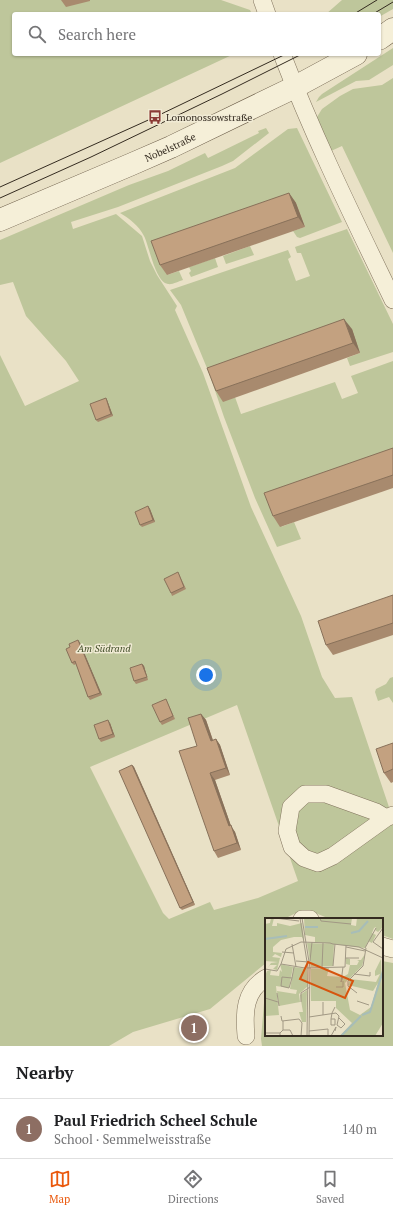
<!DOCTYPE html>
<meta charset="utf-8">
<style>
:root{--surface:#fff;--page:#f2f2f2;--text:#202124;--muted:#757577;--line:#e0e0e0;--accent:#ea580c}
body{margin:0;font-family:"PT Serif",serif;background:var(--page);color:var(--text)}
.you{position:absolute;left:206px;top:675px;width:14px;height:14px;margin:-10px;border:3px solid #fff;border-radius:50%;background:#1a73e8;box-shadow:0 0 0 6px #1a73e833}
.badge{display:grid;place-items:center;width:26px;height:26px;border-radius:50%;background:var(--accent);color:#fff;font-size:13px;font-weight:700}
.pin{position:absolute;translate:-50% -50%;border:2px solid #fff;box-shadow:0 1px 4px #0006}
.list{margin:0;padding:0;list-style:none}
h2{display:flex;justify-content:space-between;align-items:center;height:52px;margin:0;padding:0 16px;font-size:17px}
h2 small{font-size:13px;font-weight:400;color:var(--muted)}
.list li{display:grid;grid-template-columns:26px 1fr auto;gap:12px;align-items:center;box-sizing:border-box;height:60px;padding:0 16px;border-top:1px solid var(--line)}
.list b{display:block;font-size:15px;white-space:nowrap}
.list p{margin:0;font-size:13px;white-space:nowrap;color:var(--muted)}
.list em{font-size:13px;font-style:normal;color:var(--muted)}
.icon{flex:none;width:22px;height:22px;fill:none;stroke:currentColor;stroke-width:2;stroke-linecap:round;stroke-linejoin:round}
.map{position:relative;flex:none;width:393px;height:1046px;overflow:hidden}
.search{position:absolute;background:var(--surface);box-shadow:0 1px 3px #0004;left:12px;right:12px;top:12px;height:44px;display:flex;align-items:center;gap:10px;box-sizing:border-box;padding:0 14px;border-radius:4px;color:var(--muted);font-size:15px}
.sheet{height:112px;background:var(--surface)}
nav{display:flex;justify-content:space-around;align-items:center;box-sizing:border-box;height:56px;border-top:1px solid var(--line);background:var(--surface);font-size:11px;color:var(--muted)}
nav a{display:grid;justify-items:center;gap:2px}
nav .on{color:var(--accent)}
.map>svg:first-child{display:block}
.green{fill:#bec69b;fill-rule:evenodd}
.lines{fill:none;stroke-linecap:round;stroke-linejoin:round}
.minor-casing{stroke:#82745e;stroke-width:18}
.secondary-casing{stroke:#645541;stroke-width:23}
.minor{stroke:#f5efd8;stroke-width:17}
.secondary{stroke:#f5efd8;stroke-width:22}
.tram{stroke:#342b20;stroke-width:1}
.wall{fill:#a88a6e}
.shaded-wall{fill:#88715a}
.building{fill:#c3a180;stroke:#88715a}
.labels{text-anchor:middle;stroke-width:3;stroke-linejoin:round;paint-order:stroke}
.poi-label{font-size:10px;fill:#342b20;stroke:#f1ebd5;text-anchor:start}
.street-label{font-size:10px;fill:#342b20;stroke:#f1ebd5}
.park-label{font-size:10px;font-style:italic;fill:#424e29;stroke:#f1ebd5}
.inset-river{fill:none;stroke:#a7bdb8;stroke-width:2}
.inset-road{fill:none;stroke:#a19884;stroke-width:1}
.view{fill:#d6540e;fill-opacity:0.15;stroke:#d6540e;stroke-width:2}
.inset-edge{fill:none;stroke:#342b20;stroke-width:2}
</style>
<div class="map">
<svg width="393" height="1046" viewBox="0 0 393 1046">
<rect width="100%" height="100%" fill="#e9e1c6"/>
<g class="green">
<polygon points="0,0 221,0 250,10 252,14 14,14 14,54 234,54 0,163"/>
<polygon points="342,0 393,0 393,9 379,17 379,14 326,14"/>
<polygon points="393,48 393,65 369,80 356,81 316,102 319,97 322,94"/>
<polygon points="393,78 393,253 342,146 331,151 317,117 322,109 340,96 353,89 382,85"/>
<path d="M266,128L269,133L233,161L222,166L118,207L71,222L73,229L116,214L142,236L150,261L157,275L177,306L175,310L203,373L251,507L301,616L322,677L335,698L352,697L393,819V939L382,935V919H330L313,912H298L284,919H266V963L210,1009L133,1032L109,1046H0V355L25,406L79,381L66,361L26,316L13,282L0,285V240L129,185L168,171L205,153L208,158L259,133L258,131ZM237,705L298,881L258,898L214,910L210,902L169,919L163,913L90,767Z"/>
<path d="M297,128L342,222L300,238L297,237L293,231L305,227L296,203L167,275L179,271L183,280C179,281 172,285 168,284C155,282 149,245 144,236C138,225 130,219 120,213L235,168L288,129Z"/>
<polygon points="347,229 393,324 393,352 350,366 347,358 360,353 351,329 223,401 235,397 241,414 335,382 342,399 358,393 351,376 393,361 393,461 281,527 294,522 301,539 277,547 255,498 224,417 209,373 181,305 170,290 288,250 291,257 288,259 296,281 310,276 301,253 297,253 295,247"/>
<polygon points="250,246 254,255 226,264 223,256"/>
<polygon points="215,258 218,267 191,277 189,273 191,271 189,267"/>
<polygon points="393,677 393,703 389,697 378,701 375,692 376,689 386,684 390,678"/>
<polygon points="382,961 393,963 393,1046 262,1046 261,1039 264,1003 266,1001 266,1035 382,1035"/>
</g>
<g class="lines">
<defs>
<g id="minor">
<polyline points="262,0 267,14"/>
<path d="M282,54C314,138 354,219 393,300"/>
<polyline points="386,818 376,812 326,794 305,794 291,807 287,831 292,847 304,858 318,863 333,856 386,818 393,815"/>
<polyline points="302,919 310,919"/>
<polyline points="382,946 393,949"/>
<path d="M246,1036C244,1013 244,991 266,978"/>
</g>
<g id="secondary">
<polyline points="379,39 393,29"/>
<path id="s1" d="M0,220L132,164L171,147L295,87L356,54"/>
</g>
</defs>
<use href="#minor" class="minor-casing"/>
<use href="#secondary" class="secondary-casing"/>
<use href="#minor" class="minor"/>
<use href="#secondary" class="secondary"/>
<g class="tram">
<polyline points="354,14 377,0"/>
<polyline points="373,14 393,2"/>
<polyline points="0,187 155,117 286,54"/>
<polyline points="0,198 91,157 222,94 302,54"/>
</g>
</g>
<g class="wall">
<polygon points="61,0 90,0 90,1 66,7"/>
<polygon points="289,193 296,203 305,227 167,275 160,265"/>
<polygon points="352,329 360,353 223,402 216,391"/>
<polygon points="107,400 113,416 98,422 96,420"/>
<polygon points="393,448 393,488 280,527 273,516"/>
<polygon points="148,506 150,509 155,522 142,527 140,525"/>
<polygon points="179,574 186,589 172,596 171,593"/>
<polygon points="393,595 393,635 333,655 326,645"/>
<polygon points="78,640 80,643 102,695 90,700 88,697 76,664 74,665 72,663 70,647"/>
<polygon points="142,664 144,666 148,680 136,684 134,681"/>
<polygon points="166,699 175,719 162,725 160,722"/>
<polygon points="201,714 206,720 213,740 216,739 220,745 230,775 215,780 231,826 235,832 241,850 218,858 214,851 197,746"/>
<polygon points="110,723 115,737 101,742 99,739"/>
<polygon points="393,743 393,782 391,783 384,773"/>
<polygon points="132,765 134,767 195,905 182,910 180,908"/>
</g>
<g class="shaded-wall">
<polygon points="289,193 296,203 305,227 298,217"/>
<polygon points="344,319 352,329 360,353 353,343"/>
<polygon points="106,398 107,400 113,416 111,414"/>
<polygon points="148,506 150,509 155,522 153,520"/>
<polygon points="78,640 80,643 102,695 100,693"/>
<polygon points="142,664 144,666 148,680 147,677"/>
<polygon points="201,714 206,720 215,747 211,741"/>
<polygon points="108,720 110,723 115,737 113,734"/>
<polygon points="216,739 220,745 230,775 226,768"/>
<polygon points="132,765 134,767 195,905 193,902"/>
<polygon points="210,773 215,780 231,826 235,832 241,850 237,843 229,826"/>
</g>
<g class="building">
<polygon points="289,193 298,217 160,265 151,241"/>
<polygon points="344,319 353,343 216,391 207,368"/>
<polygon points="106,398 111,414 96,420 90,404"/>
<polygon points="393,448 393,475 273,516 264,493"/>
<polygon points="148,506 153,520 140,525 135,512"/>
<polygon points="178,572 184,587 171,593 164,579"/>
<polygon points="393,595 393,623 326,645 318,621"/>
<polygon points="78,640 100,693 88,697 75,661 72,663 66,649 70,647 69,644"/>
<polygon points="142,664 147,677 134,681 130,668"/>
<polygon points="166,699 173,716 160,722 152,705"/>
<polygon points="201,714 211,741 216,739 226,768 210,773 229,826 231,825 237,843 214,851 179,751 197,746 188,718"/>
<polygon points="108,720 113,734 99,739 94,725"/>
<polygon points="393,743 393,769 384,773 376,749"/>
<polygon points="132,765 193,902 180,908 119,771"/>
</g>
<defs>
<symbol id="bus-bare" viewBox="-9 -9 18 18"><path d="M-5-6H5V4H4V6H2V4H-2V6H-4V4H-5ZM-3.5-4V0h7V-4ZM-3.5 1.2v1.5H-2V1.2ZM2 1.2v1.5H3.5V1.2Z" fill="#8b3b35" stroke="#f1ebd5" stroke-width="2.5" paint-order="stroke"/></symbol>
</defs>
<g fill-rule="evenodd">
<use href="#bus-bare" x="145" y="107" width="20" height="20"/>
</g>
<g class="labels">
<g class="poi-label">
<text x="166" y="121">Lomonossowstraße</text>
</g>
<g class="street-label">
<text dy="4" stroke="none"><textPath href="#s1" startOffset="185">Nobelstraße</textPath></text>
</g>
<g class="park-label">
<text x="104" y="652">Am Südrand</text>
</g>
</g>
<g transform="translate(265 918)">
<rect width="118" height="118" fill="#e9e1c6"/>
<path d="M6,0H9L7,8H12V5L25,8L37,5L39,22L37,19H29L16,22L8,29V34L17,35L16,39L10,36L7,39L15,40L12,52L8,51L12,47H5L2,51L6,45L13,44L0,43V6L5,5ZM39,0H87L86,7L91,8L92,0H118V9L113,14L110,12L111,9L109,10L107,15L111,17L107,25L103,23L107,16L100,30L50,24V19L40,17ZM42,25L69,26L68,48L46,49ZM100,36L97,48L80,65L85,92L95,97L106,89L113,65L108,73L83,67L85,61L111,64L115,56L110,58V53L116,41L118,105L110,118H75L87,105L71,90V83H46V51L64,50L62,58L78,59L83,56L85,47L81,46V40L85,41V47H92L94,43L92,42H96ZM15,46L28,49L24,70L11,68L14,97L0,98V58L2,53L6,52L5,57L14,58L15,52L17,54ZM29,49L42,51L43,68L34,76L35,84L14,88L12,73L31,76L32,72L25,71ZM42,72L41,104H37L34,94H38L35,77Z" fill="#bec69b"/>
<path class="inset-river" d="M40,9H53M86,15L94,13L103,3M0,21L22,18M97,97L105,94L118,53M76,118L96,98"/>
<path class="inset-road" d="M10,0L34,3M35,0L43,50L42,118M37,0L45,50L44,118M55,0L56,3L86,6M118,10L108,24L118,31M27,26L31,49M81,27L80,49L40,50L16,46L21,31L36,24L65,25L68,26L86,28L94,29L118,40M81,29L100,33M100,30L111,10M17,34L29,35M80,40H94M31,43L44,44M45,43L47,24M68,48L70,26M57,50L58,25M0,51L12,53L16,46M89,56L105,58V54M78,59L76,64L78,49M27,60L17,59L16,68L24,70L27,60L29,49M71,69H78V63M12,75L14,88M92,75L83,68V63L98,48L101,30M0,80L13,84M92,83L104,87M36,84V75L45,69M58,97V84M16,98L17,103L34,101L37,105L36,118M44,99L71,95L74,98L72,107L76,110L80,106L74,100M66,101H70V107H66V101L67,95L70,89M18,112H25L28,118M44,113L63,111V118M0,115H15V118M15,115L18,112V103M66,118L71,109L70,113"/>
<path class="view" d="M43,44L88,63L80,80L35,61Z"/>
<rect width="118" height="118" class="inset-edge"/>
</g>
</svg>
<div class="you"></div>
<div class="pin badge" style="left:194px;top:1028px;background:#8d6e63">1</div>
<div class="search"><svg class="icon" aria-label="search" viewBox="0 0 24 24"><circle cx="10" cy="10" r="6"/><path d="M15 15l6 6"/></svg>Search here</div>
</div>
<section class="sheet">
<h2>Nearby<small></small></h2>
<ul class="list">
<li><span class="badge" style="background:#8d6e63">1</span><div><b>Paul Friedrich Scheel Schule</b><p>School · Semmelweisstraße</p></div><em>140 m</em></li>
</ul>
</section>
<nav>
<a class="on"><svg class="icon" aria-label="map" viewBox="0 0 24 24"><path d="M3 6l6-2 6 2 6-2v14l-6 2-6-2-6 2zM9 4v14M15 6v14"/></svg>Map</a>
<a><svg class="icon" aria-label="directions" viewBox="0 0 24 24"><path d="M12 3l9 9-9 9-9-9zM9 14v-3h6M13 9l2 2-2 2"/></svg>Directions</a>
<a><svg class="icon" aria-label="saved" viewBox="0 0 24 24"><path d="M7 4h10v16l-5-4-5 4z"/></svg>Saved</a>
</nav>
